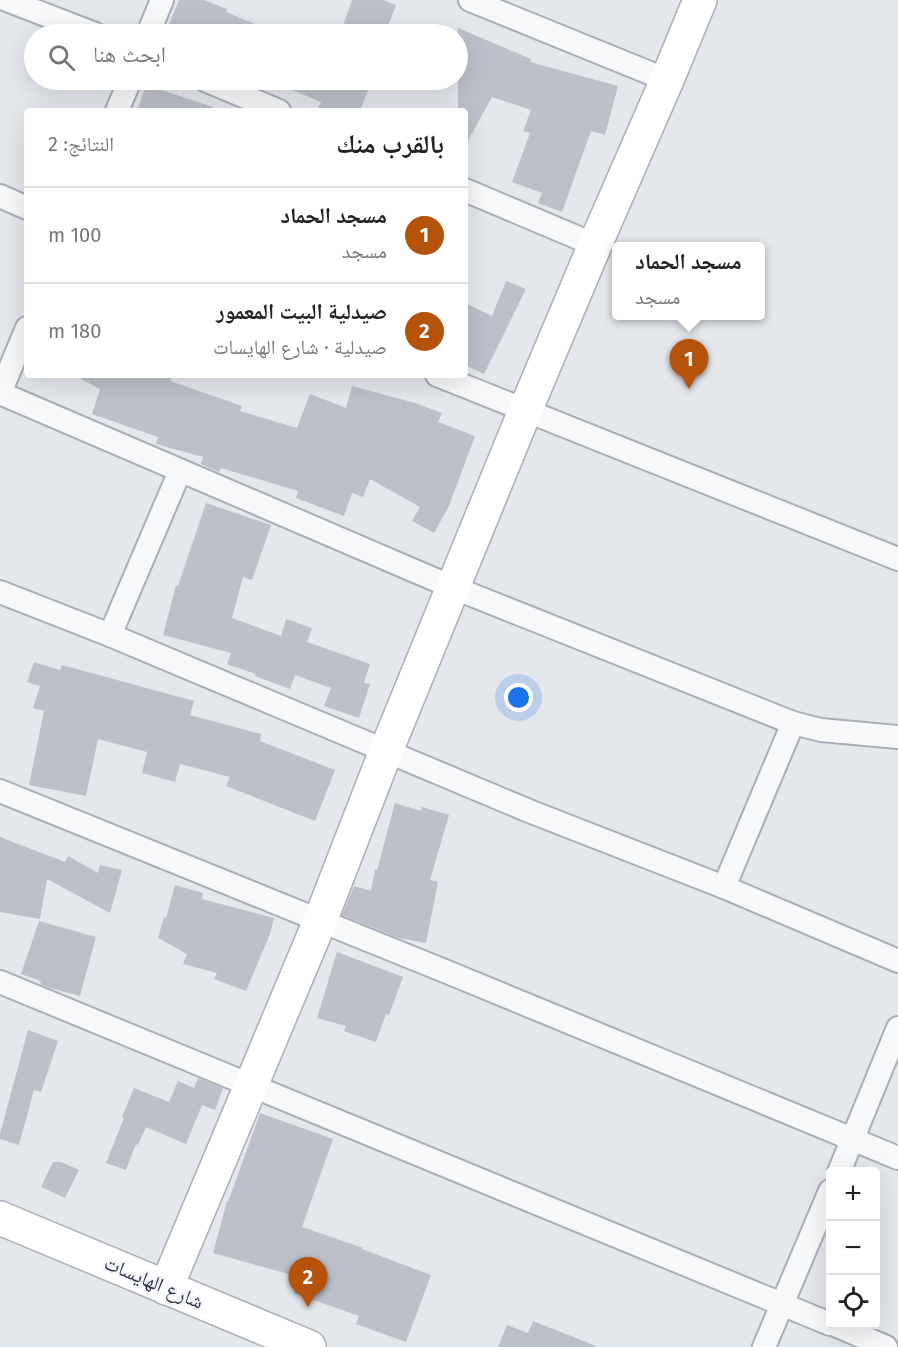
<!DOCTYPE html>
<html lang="ar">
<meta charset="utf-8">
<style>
:root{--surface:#fff;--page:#f6f6f6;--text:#222;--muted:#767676;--line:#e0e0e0;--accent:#b45309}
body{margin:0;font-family:"Fira Sans","Noto Naskh Arabic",sans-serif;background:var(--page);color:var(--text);direction:rtl}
.controls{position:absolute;right:18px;bottom:18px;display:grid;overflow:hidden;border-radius:6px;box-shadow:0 6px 24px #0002}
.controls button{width:54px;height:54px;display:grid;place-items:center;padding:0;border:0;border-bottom:2px solid var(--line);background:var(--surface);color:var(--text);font:30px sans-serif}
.you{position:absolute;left:519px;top:698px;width:21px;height:21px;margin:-15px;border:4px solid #fff;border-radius:50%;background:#1a73e8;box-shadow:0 0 0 9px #1a73e833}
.badge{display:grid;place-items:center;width:39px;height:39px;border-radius:50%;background:var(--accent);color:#fff;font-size:20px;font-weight:700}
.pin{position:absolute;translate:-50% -50px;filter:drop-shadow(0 2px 3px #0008)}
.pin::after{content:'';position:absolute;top:32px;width:21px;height:18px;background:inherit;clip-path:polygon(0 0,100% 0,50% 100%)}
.popup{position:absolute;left:612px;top:242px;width:153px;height:78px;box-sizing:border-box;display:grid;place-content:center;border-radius:6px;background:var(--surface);filter:drop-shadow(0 2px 4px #0005);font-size:20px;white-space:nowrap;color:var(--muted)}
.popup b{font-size:22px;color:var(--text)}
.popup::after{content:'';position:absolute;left:50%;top:100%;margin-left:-12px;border:12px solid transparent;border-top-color:var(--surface)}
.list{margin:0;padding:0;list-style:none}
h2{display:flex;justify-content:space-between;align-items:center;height:78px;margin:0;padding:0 24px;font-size:26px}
h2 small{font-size:20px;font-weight:400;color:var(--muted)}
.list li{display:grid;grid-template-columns:39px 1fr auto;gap:18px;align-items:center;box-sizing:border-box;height:96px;padding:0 24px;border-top:2px solid var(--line)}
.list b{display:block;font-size:22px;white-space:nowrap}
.list p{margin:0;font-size:20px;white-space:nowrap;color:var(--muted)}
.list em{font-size:20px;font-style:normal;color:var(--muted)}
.icon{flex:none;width:33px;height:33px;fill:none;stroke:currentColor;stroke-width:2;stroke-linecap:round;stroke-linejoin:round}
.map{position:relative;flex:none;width:898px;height:1347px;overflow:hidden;direction:ltr}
.search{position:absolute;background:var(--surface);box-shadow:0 6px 24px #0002;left:24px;top:24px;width:444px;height:66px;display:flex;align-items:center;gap:15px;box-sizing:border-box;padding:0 21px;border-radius:33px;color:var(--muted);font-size:22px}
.panel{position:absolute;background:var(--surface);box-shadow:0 6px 24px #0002;left:24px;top:108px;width:444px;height:270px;border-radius:6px;direction:rtl}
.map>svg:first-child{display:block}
.building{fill:#bbc0ca}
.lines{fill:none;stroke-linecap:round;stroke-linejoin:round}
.street-casing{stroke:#a9aeb7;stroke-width:26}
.secondary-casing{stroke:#a9aeb7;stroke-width:36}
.street{stroke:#f7f8fa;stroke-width:22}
.secondary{stroke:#fff;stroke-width:33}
.labels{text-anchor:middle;stroke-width:4.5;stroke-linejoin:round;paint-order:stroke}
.street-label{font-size:20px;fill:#2b3445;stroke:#f4f6f9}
</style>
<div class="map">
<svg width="898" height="1347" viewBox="0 0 898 1347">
<rect width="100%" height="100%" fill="#e4e7ec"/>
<g class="building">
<polygon points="179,0 204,0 227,9 226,12 279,34 165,34"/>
<polygon points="352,0 383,0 396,5 385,34 340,34"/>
<polygon points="458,28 531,59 530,62 618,86 605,135 591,131 562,212 538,203 542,193 512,182 530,133 523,131 531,110 492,97 465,146 465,111 458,111"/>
<polygon points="268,80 372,80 360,111 317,111 321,102"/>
<polygon points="146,85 213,107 212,111 137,111"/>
<polygon points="506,281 526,289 484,374 465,365 465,303 492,316"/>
<polygon points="73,375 172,375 170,381 242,406 240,411 297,428 310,394 346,408 352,386 415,403 442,413 438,422 475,436 449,506 434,533 412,521 420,507 370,479 363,497 352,493 344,516 296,498 298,491 221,468 219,472 201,464 203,457 156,444 158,437 92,414 100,389"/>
<polygon points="206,503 271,525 252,580 243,577 232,618 281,636 286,619 312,628 307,642 370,664 364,683 370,684 359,718 324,706 331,688 295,675 290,689 255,676 256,674 227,664 231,653 163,635 176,585 178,586"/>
<polygon points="34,662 60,670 62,665 194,701 190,715 261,734 260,741 335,770 315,821 226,786 230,777 180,764 175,782 142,773 147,752 98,739 86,796 29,785 44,711 33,708 40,686 27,682"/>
<polygon points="395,803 421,811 422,807 449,815 430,880 438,882 426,943 399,938 342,915 354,886 371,891 375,869 377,870"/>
<polygon points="0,837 65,862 68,856 98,873 100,865 122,870 110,913 47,879 40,919 0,912"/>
<polygon points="175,885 203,893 202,899 274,918 270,934 246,991 214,979 217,973 183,964 187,954 158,938 164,917 166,918"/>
<polygon points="39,921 96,937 80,996 50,988 40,984 41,981 21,974"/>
<polygon points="337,952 403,977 389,1015 386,1014 376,1042 344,1031 346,1026 317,1018"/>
<polygon points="28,1030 58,1041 41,1092 34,1090 19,1145 0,1139 0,1134"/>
<polygon points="198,1078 223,1088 215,1110 202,1105 186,1144 146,1127 138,1145 136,1144 126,1170 106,1163 124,1118 122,1117 134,1088 169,1102 178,1081 194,1088"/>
<polygon points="260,1113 333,1139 302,1227 363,1248 362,1249 431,1275 406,1342 356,1324 359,1316 294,1293 299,1277 213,1253 227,1201 228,1202"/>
<polygon points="53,1162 61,1162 79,1170 65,1198 41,1187"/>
<polygon points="533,1321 596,1346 595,1347 498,1347 507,1325 528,1333"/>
</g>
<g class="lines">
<defs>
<g id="street">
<polyline points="7,0 95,34"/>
<polyline points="470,0 667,80"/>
<polyline points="148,34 162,0"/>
<polyline points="205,80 279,111"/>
<polyline points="117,111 130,80"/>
<polyline points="465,190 595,245"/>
<polyline points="0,196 27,208"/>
<polyline points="27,328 0,393 452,587 793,723 821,730 898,737"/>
<polyline points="437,375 898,559"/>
<polyline points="0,592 110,635 529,811 724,887 898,961"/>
<polyline points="110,635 180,471"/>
<polyline points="0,791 457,976 898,1158"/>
<polyline points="724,887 793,723"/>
<polyline points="0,982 830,1324"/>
<polyline points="839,1172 898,1028"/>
<polyline points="833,1324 886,1347"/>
<polyline points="764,1347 830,1191"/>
</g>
<g id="secondary">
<polyline points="0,1218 309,1347"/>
<polyline points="166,1288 320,921 386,751 525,411 595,245 667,80 700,0"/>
</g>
</defs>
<use href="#street" class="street-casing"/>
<use href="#secondary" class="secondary-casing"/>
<use href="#street" class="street"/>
<use href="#secondary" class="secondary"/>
</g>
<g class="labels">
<g class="street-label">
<text transform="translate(154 1282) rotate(23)" y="7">شارع الهايسات</text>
</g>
</g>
</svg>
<div class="controls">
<button>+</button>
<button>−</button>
<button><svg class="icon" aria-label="locate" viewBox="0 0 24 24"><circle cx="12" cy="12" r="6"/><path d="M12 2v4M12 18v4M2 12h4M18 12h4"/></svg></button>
</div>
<div class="you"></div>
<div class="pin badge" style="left:689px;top:389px">1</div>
<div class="popup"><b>مسجد الحماد</b>مسجد</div>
<div class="pin badge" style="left:308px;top:1307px">2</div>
<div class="search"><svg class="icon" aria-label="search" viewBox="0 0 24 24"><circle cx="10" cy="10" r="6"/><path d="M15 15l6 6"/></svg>ابحث هنا</div>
<section class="panel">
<h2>بالقرب منك<small>النتائج: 2</small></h2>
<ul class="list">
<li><span class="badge">1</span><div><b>مسجد الحماد</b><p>مسجد</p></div><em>100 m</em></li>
<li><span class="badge">2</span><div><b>صيدلية البيت المعمور</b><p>صيدلية · شارع الهايسات</p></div><em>180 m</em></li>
</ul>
</section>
</div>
